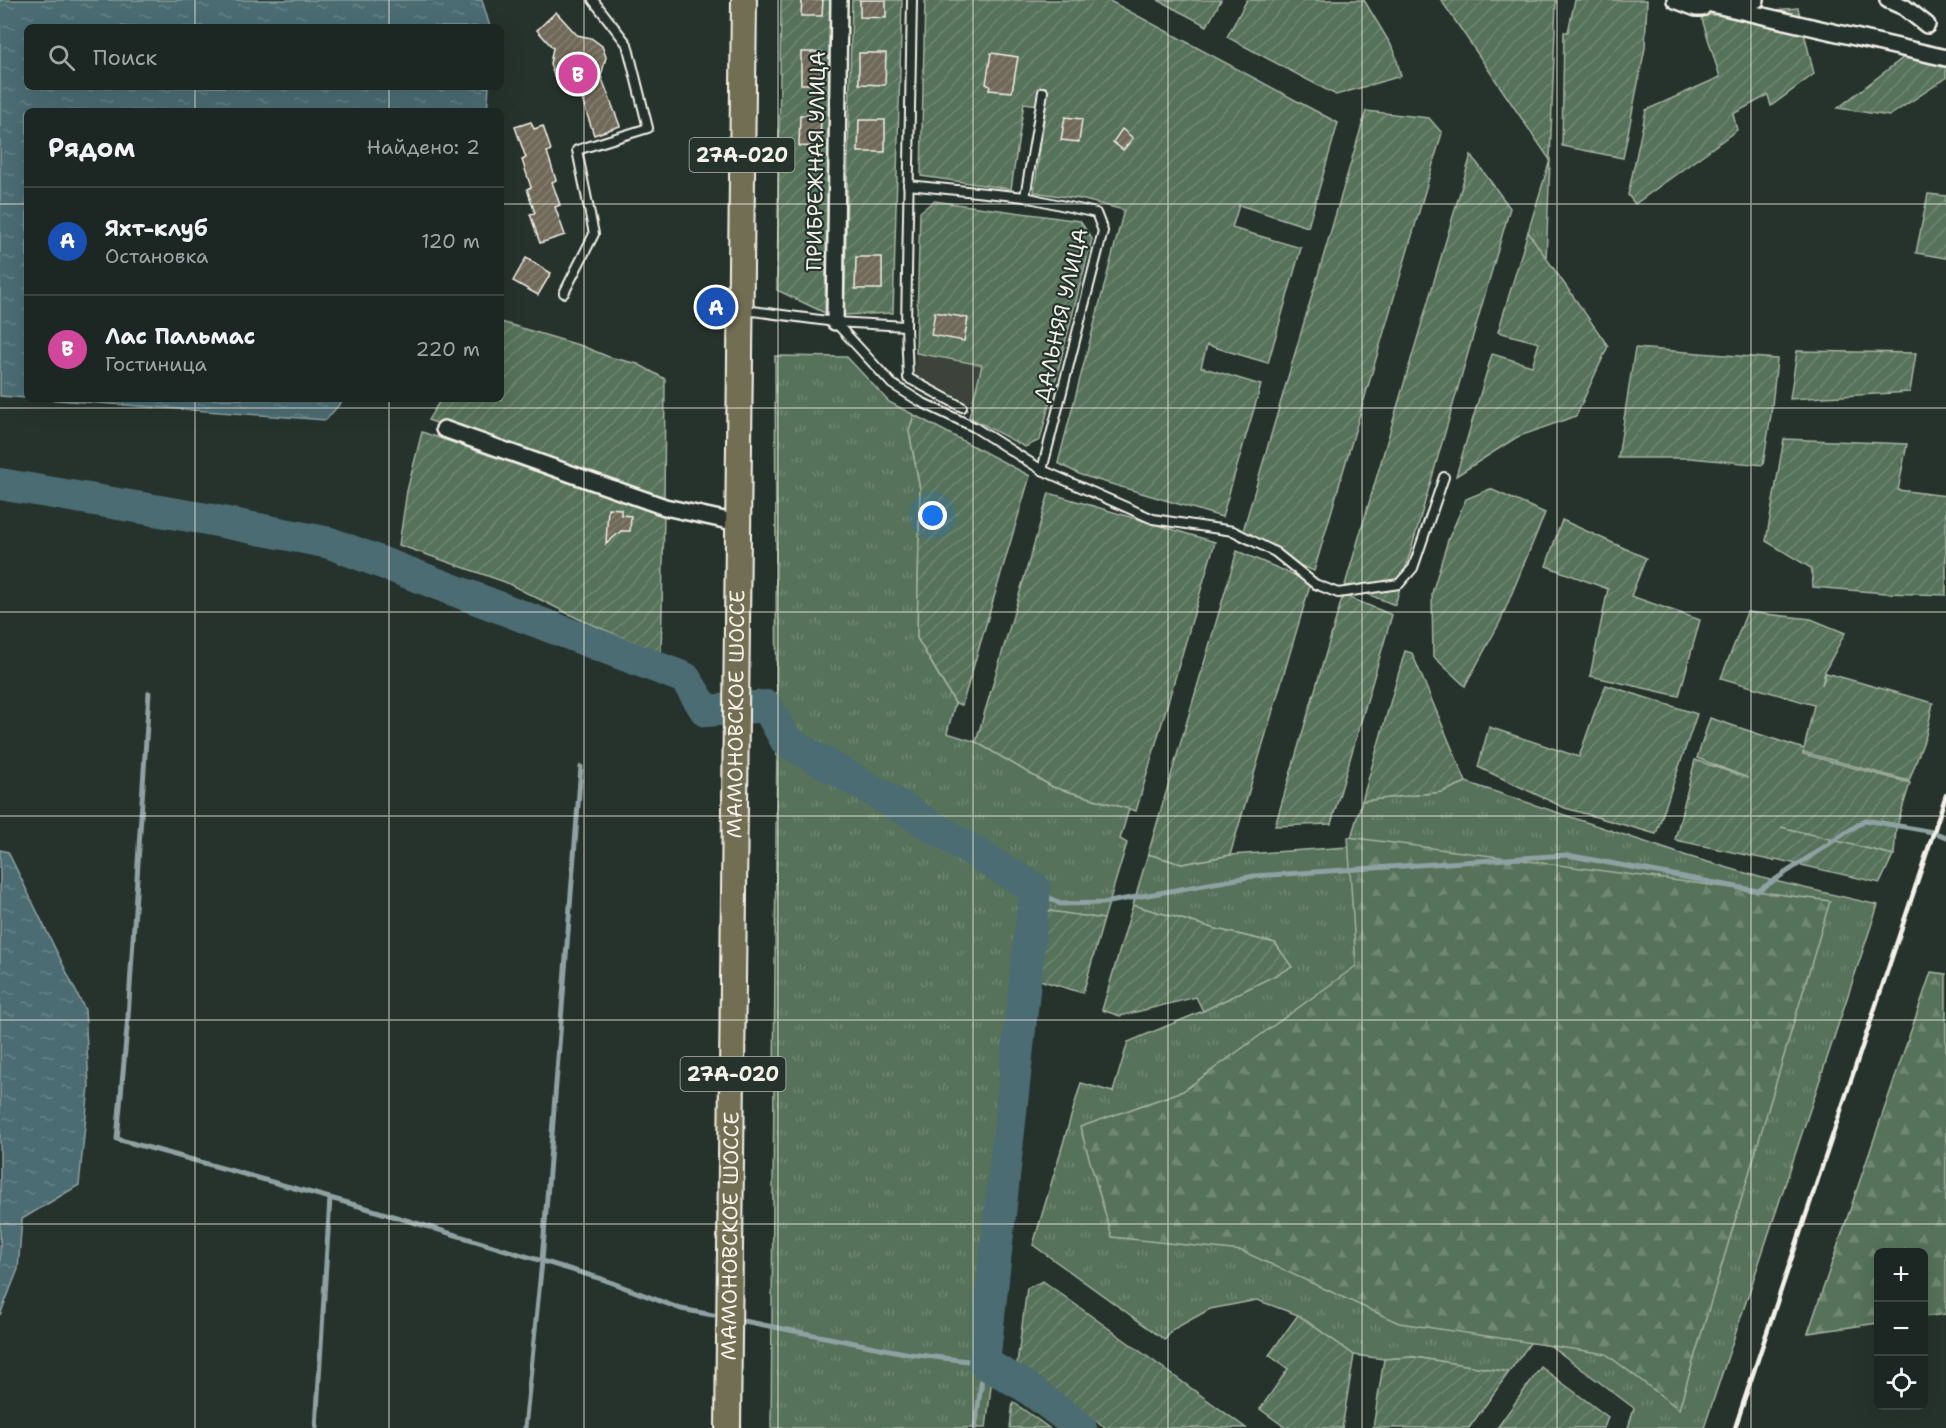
<!DOCTYPE html>
<html lang="ru">
<meta charset="utf-8">
<style>
:root{--surface:#1c2622;--page:#29322f;--text:#f1f3f6;--muted:#a0a5a5;--line:#3a4340;--accent:#b45309}
body{margin:0;font-family:"Shantell Sans",sans-serif;background:var(--page);color:var(--text)}
.controls{position:absolute;right:18px;bottom:18px;display:grid;overflow:hidden;border-radius:9px;box-shadow:0 6px 24px #0002}
.controls button{width:54px;height:54px;display:grid;place-items:center;padding:0;border:0;border-bottom:2px solid var(--line);background:var(--surface);color:var(--text);font:30px sans-serif}
.you{position:absolute;left:933px;top:516px;width:21px;height:21px;margin:-15px;border:4px solid #fff;border-radius:50%;background:#1a73e8;box-shadow:0 0 0 9px #1a73e833}
.badge{display:grid;place-items:center;width:39px;height:39px;border-radius:50%;background:var(--accent);color:#fff;font-size:20px;font-weight:700}
.pin{position:absolute;translate:-50% -50%;border:3px solid #fff;box-shadow:0 2px 6px #0006}
.list{margin:0;padding:0;list-style:none}
h2{display:flex;justify-content:space-between;align-items:center;height:78px;margin:0;padding:0 24px;font-size:26px}
h2 small{font-size:20px;font-weight:400;color:var(--muted)}
.list li{display:grid;grid-template-columns:39px 1fr auto;gap:18px;align-items:center;box-sizing:border-box;height:108px;padding:0 24px;border-top:2px solid var(--line)}
.list b{display:block;font-size:22px;white-space:nowrap}
.list p{margin:0;font-size:20px;white-space:nowrap;color:var(--muted)}
.list em{font-size:20px;font-style:normal;color:var(--muted)}
.icon{flex:none;width:33px;height:33px;fill:none;stroke:currentColor;stroke-width:2;stroke-linecap:round;stroke-linejoin:round}
.map{position:relative;flex:none;width:1946px;height:1428px;overflow:hidden}
.search{position:absolute;background:var(--surface);box-shadow:0 6px 24px #0002;left:24px;top:24px;width:480px;height:66px;display:flex;align-items:center;gap:15px;box-sizing:border-box;padding:0 21px;border-radius:9px;color:var(--muted);font-size:22px}
.panel{position:absolute;background:var(--surface);box-shadow:0 6px 24px #0002;left:24px;top:108px;width:480px;height:294px;border-radius:9px}
.map>svg:first-child{display:block}
.built{fill:#3c433a}
.grass{fill:url(#grass-tufts);stroke:#a5b2a1;stroke-width:1.5}
.forest{fill:url(#forest-firs);stroke:#a5b2a1;stroke-width:1.5}
.garden{fill:url(#garden-furrows);stroke:#a5b2a1;stroke-width:1.5}
.water{fill:url(#water-ripples);stroke:#8fa1a2;stroke-width:1.5}
.lines{fill:none;stroke-linecap:round;stroke-linejoin:round}
.stream{stroke:#8fa1a2;stroke-width:5}
.river{stroke:#4c6c73;stroke-width:32}
.building{fill:url(#building-hatch);stroke:#f4f1e8;stroke-width:1.5}
.lane-casing{stroke:#f4f1e8;stroke-width:12}
.street-casing{stroke:#f4f1e8;stroke-width:20}
.primary-casing{stroke:#f4f1e8;stroke-width:28}
.lane{stroke:#26332d;stroke-width:8}
.street{stroke:#26332d;stroke-width:15}
.primary{stroke:#726e52;stroke-width:24}
.rail{stroke:#f4f1e8;stroke-width:4.5}
.grid{fill:none;stroke:#f4f1e8;stroke-width:1.5;stroke-opacity:0.55}
.labels{text-anchor:middle;stroke-width:4.5;stroke-linejoin:round;paint-order:stroke}
.shield{fill:#26332d;stroke:#b6b8b0;stroke-width:1.5}
.shield-label{font-size:20px;font-weight:bold;fill:#f4f1e8}
.street-label{font-size:21px;fill:#f4f1e8;stroke:#26332d}
</style>
<div class="map">
<svg width="1946" height="1428" viewBox="0 0 1946 1428">
<defs>
<pattern id="grass-tufts" width="24" height="20" patternUnits="userSpaceOnUse" patternTransform="scale(1.5)"><rect width="24" height="20" fill="#56725a"/><path d="M3 7l-1-3M5 7V3M7 7l1-3M15 17l-1-3M17 17v-4M19 17l1-3" fill="none" stroke="#6f8772"/></pattern>
<pattern id="forest-firs" width="22" height="20" patternUnits="userSpaceOnUse" patternTransform="scale(1.5)"><rect width="22" height="20" fill="#56725a"/><path d="M5 1l3.5 6h-7zM16 11l3.5 6h-7z" fill="#6f8772"/></pattern>
<pattern id="garden-furrows" width="10" height="10" patternUnits="userSpaceOnUse" patternTransform="scale(1.5)"><rect width="10" height="10" fill="#56725a"/><path d="M-1 1l2-2M0 10L10 0M9 11l2-2" fill="none" stroke="#6f8772"/></pattern>
<pattern id="water-ripples" width="26" height="14" patternUnits="userSpaceOnUse" patternTransform="scale(1.5)"><rect width="26" height="14" fill="#4c6c73"/><path d="M2 4q2-2 4 0t4 0M15 11q2-2 4 0t4 0" fill="none" stroke="#668187"/></pattern>
<pattern id="building-hatch" width="6" height="6" patternUnits="userSpaceOnUse" patternTransform="scale(1.5)"><rect width="6" height="6" fill="#706858"/><path d="M-1 1l2-2M0 6l6-6M5 7l2-2" fill="none" stroke="#857e70"/></pattern>
</defs>
<rect width="100%" height="100%" fill="#26332d"/>
<filter id="ink" filterUnits="userSpaceOnUse"><feTurbulence type="fractalNoise" baseFrequency=".0167" numOctaves="2"/><feDisplacementMap in="SourceGraphic" scale="12" xChannelSelector="R" yChannelSelector="G"/><feConvolveMatrix kernelMatrix="1 2 1 2 8 2 1 2 1" color-interpolation-filters="sRGB"/></filter>
<g filter="url(#ink)">
<polygon class="built" points="916,353 983,365 972,405 915,375"/>
<g class="grass">
<polygon points="1550,160 1546,260 1528,232"/>
<polygon points="775,356 847,357 889,402 914,415 909,431 920,489 917,638 955,703 947,733 976,742 1053,787 1129,809 1120,839 1127,843 1104,919 1043,910 1007,1251 986,1428 771,1428 777,735"/>
<polygon points="1466,782 1687,856 1766,879 1878,905 1704,1428 1628,1428 1634,1408 1536,1335 1509,1372 1414,1357 1384,1359 1354,1355 1298,1315 1257,1300 1210,1309 1172,1330 1165,1340 1033,1245 1081,1083 1113,1092 1128,1042 1203,1011 1291,967 1275,943 1216,929 1133,905 1148,854 1182,864 1230,855 1348,847 1362,801 1442,792"/>
</g>
<g class="forest">
<polygon points="1348,837 1830,901 1679,1409 1606,1354 1399,1323 1242,1251 1112,1237 1080,1127 1183,1091 1356,966"/>
<polygon points="1931,972 1946,974 1946,1314 1924,1317 1924,1252 1878,1252 1878,1323 1808,1333"/>
</g>
<g class="garden">
<polygon points="781,0 831,0 825,313 777,290"/>
<polygon points="852,0 902,0 893,313 844,315"/>
<polygon points="925,0 1108,0 1338,123 1308,227 1239,205 1232,228 1301,248 1268,363 1207,345 1201,367 1261,385 1222,517 1081,475 1058,463 1124,210 1080,199 1034,192 1046,106 1024,103 1011,189 921,176"/>
<polygon points="1158,0 1221,0 1207,26"/>
<polygon points="1247,0 1364,0 1394,50 1401,76 1336,95 1227,37"/>
<polygon points="1441,0 1556,0 1550,160"/>
<polygon points="1575,0 1647,0 1645,48 1623,158 1562,146 1564,32 1568,32"/>
<polygon points="1798,8 1814,74 1771,106 1768,95 1733,114 1737,130 1635,204 1628,195 1646,110 1720,77 1701,16"/>
<polygon points="1921,44 1946,64 1946,78 1889,116 1838,108"/>
<polygon points="1366,111 1429,118 1442,133 1314,571 1240,541"/>
<polygon points="1471,155 1510,208 1395,605 1345,585"/>
<polygon points="1928,194 1946,196 1946,258 1916,253"/>
<polygon points="934,201 1080,221 1092,239 1040,440 1025,447 969,417 982,365 916,353 920,212"/>
<polygon points="1528,232 1608,346 1576,416 1517,437 1456,476 1492,354 1532,366 1539,343 1498,332"/>
<polygon points="501,322 582,346 609,357 638,364 665,379 664,503 428,420 441,399 501,399"/>
<polygon points="1635,348 1777,359 1771,415 1763,465 1690,458 1618,458"/>
<polygon points="1797,351 1916,353 1910,392 1790,399"/>
<polygon points="914,415 1030,476 962,705 955,703 917,638 920,489 909,431"/>
<polygon points="422,432 664,516 661,654 579,619 505,582 399,545 407,491"/>
<polygon points="1784,439 1907,444 1898,490 1946,496 1946,595 1885,593 1813,587 1811,568 1766,541"/>
<polygon points="1490,489 1545,513 1500,622 1465,686 1433,656 1432,593 1448,540 1466,499"/>
<polygon points="1049,493 1215,542 1136,811 1053,787 976,742"/>
<polygon points="1562,520 1646,558 1631,596 1700,620 1679,696 1590,676 1608,589 1546,566"/>
<polygon points="1237,551 1311,582 1230,855 1182,864 1148,854"/>
<polygon points="1343,595 1392,615 1331,824 1275,826"/>
<polygon points="1747,612 1811,619 1845,633 1825,671 1822,685 1826,673 1933,703 1926,735 1909,781 1803,752 1803,754 1910,783 1896,829 1894,855 1781,827 1893,855 1880,883 1775,859 1774,861 1675,840 1695,760 1748,778 1697,758 1710,718 1804,749 1814,705 1721,678"/>
<polygon points="1405,651 1412,653 1466,782 1442,792 1362,801"/>
<polygon points="1606,685 1697,714 1656,834 1565,808 1478,767 1489,727 1579,757 1595,711"/>
<polygon points="1133,905 1216,929 1275,943 1292,967 1203,1011 1196,997 1120,1016 1102,1010"/>
<polygon points="1043,910 1104,919 1083,993 1036,979"/>
<polygon points="1043,1281 1246,1428 1106,1428 1017,1364 1027,1288"/>
<polygon points="1298,1315 1354,1355 1342,1428 1286,1428 1260,1409 1288,1369 1269,1355"/>
<polygon points="1414,1357 1509,1372 1469,1428 1373,1428 1384,1359"/>
<polygon points="1541,1367 1608,1417 1604,1428 1497,1428"/>
<polygon points="1013,1402 1049,1428 1010,1428"/>
</g>
<g class="water">
<polygon points="0,0 482,0 490,27 27,27 27,87 489,87 487,111 27,111 27,398 0,396"/>
<polygon points="44,399 344,399 326,420"/>
<polygon points="0,850 8,852 85,1010 89,1086 79,1185 22,1219 18,1269 0,1315"/>
</g>
<g class="lines">
<g class="stream">
<polyline points="149,693 128,1017 117,1139 366,1208 602,1279 681,1309 713,1315"/>
<polyline points="1035,889 1060,904 1103,903 1254,876 1567,855 1758,891 1865,820 1933,832 1946,837"/>
<polyline points="744,1321 910,1354 984,1363 975,1428"/>
<polyline points="316,1428 330,1198"/>
<polyline points="525,1428 542,1261 581,767"/>
</g>
<polyline class="river" points="0,484 207,519 330,543 685,678 706,711 767,706 786,741 891,801 1035,889 984,1363 1025,1386 1081,1428"/>
</g>
<g class="building">
<polygon points="802,0 823,0 822,16 801,16"/>
<polygon points="860,0 886,0 886,18 860,17"/>
<polygon points="556,12 577,35 591,38 602,46 606,57 601,76 620,126 594,135 579,90 562,84 554,75 550,64 553,48 537,30"/>
<rect x="801" y="52" width="21" height="32"/>
<polygon points="859,53 886,53 885,85 859,84"/>
<polygon points="991,53 1018,57 1012,92 989,90 990,86 986,84"/>
<polygon points="800,115 821,115 820,147 799,146"/>
<polygon points="1065,117 1082,119 1079,142 1061,140"/>
<polygon points="859,120 885,120 885,152 858,152"/>
<polygon points="531,122 534,129 543,126 551,150 547,152 556,180 552,182 560,205 555,207 565,235 540,243 530,214 535,213 527,189 531,187 522,160 526,158 515,127"/>
<polygon points="1122,129 1133,138 1123,150 1113,142"/>
<polygon points="856,257 882,257 882,289 855,289"/>
<polygon points="526,258 551,273 538,295 513,281"/>
<polygon points="935,312 968,318 964,341 931,335"/>
<polygon points="608,508 621,509 621,515 631,516 630,531 621,531 606,544"/>
</g>
<g class="lines">
<defs>
<g id="lane">
<polyline points="912,0 906,326 908,378 962,407"/>
<polyline points="908,185 1025,197 1096,213 1103,231 1042,470"/>
<polyline points="1025,197 1043,92"/>
<polyline points="564,293 594,234 577,150 648,128 627,44 593,0"/>
<polyline points="745,310 835,322 906,326"/>
<polyline points="835,322 892,384 921,402 974,427 1042,470 1153,519 1233,531 1275,552 1315,584 1338,593 1399,584 1413,568 1444,477"/>
</g>
<g id="street">
<polyline points="1675,0 1696,8 1702,8"/>
<polyline points="1694,0 1946,58"/>
<polyline points="1888,0 1904,7 1927,25"/>
<polyline points="1729,5 1756,0"/>
<polyline points="835,322 839,0"/>
<polyline points="444,429 665,507 738,523"/>
</g>
<g id="primary">
<path id="s1" d="M728,1428L744,0"/>
</g>
</defs>
<use href="#lane" class="lane-casing"/>
<use href="#street" class="street-casing"/>
<use href="#primary" class="primary-casing"/>
<use href="#lane" class="lane"/>
<use href="#street" class="street"/>
<use href="#primary" class="primary"/>
<polyline class="rail" points="1735,1428 1946,795"/>
</g>
</g>
<path class="grid" d="M195,0V27M389,0V27M584,0V1428M778,0V1428M973,0V1428M1168,0V1428M1362,0V1428M1557,0V1428M1751,0V1428M195,87V111M389,87V111M0,204H27M501,204H1946M195,399V1428M389,399V1428M0,408H1946M0,612H1946M0,816H1946M0,1020H1946M0,1224H1946"/>
<g class="labels">
<g class="shield">
<rect x="689.5" y="138" width="105" height="34" rx="4.5"/>
<rect x="680.5" y="1057" width="105" height="34" rx="4.5"/>
</g>
<g class="shield-label">
<text x="742" y="162">27А-020</text>
<text x="733" y="1081">27А-020</text>
</g>
<g class="street-label">
<text transform="translate(816 161) rotate(-89)" y="7">ПРИБРЕЖНАЯ УЛИЦА</text>
<text transform="translate(1061 315) rotate(-77)" y="7">ДАЛЬНЯЯ УЛИЦА</text>
<text dy="7" stroke="none"><textPath href="#s1" startOffset="714">МАМОНОВСКОЕ ШОССЕ</textPath></text>
<text dy="7" stroke="none"><textPath href="#s1" startOffset="192">МАМОНОВСКОЕ ШОССЕ</textPath></text>
</g>
</g>
</svg>
<div class="controls">
<button>+</button>
<button>−</button>
<button><svg class="icon" aria-label="locate" viewBox="0 0 24 24"><circle cx="12" cy="12" r="6"/><path d="M12 2v4M12 18v4M2 12h4M18 12h4"/></svg></button>
</div>
<div class="you"></div>
<div class="pin badge" style="left:716px;top:307px;background:#1a4fb4">A</div>
<div class="pin badge" style="left:578px;top:74px;background:#d1479c">B</div>
<div class="search"><svg class="icon" aria-label="search" viewBox="0 0 24 24"><circle cx="10" cy="10" r="6"/><path d="M15 15l6 6"/></svg>Поиск</div>
<section class="panel">
<h2>Рядом<small>Найдено: 2</small></h2>
<ul class="list">
<li><span class="badge" style="background:#1a4fb4">A</span><div><b>Яхт-клуб</b><p>Остановка</p></div><em>120 m</em></li>
<li><span class="badge" style="background:#d1479c">B</span><div><b>Лас Пальмас</b><p>Гостиница</p></div><em>220 m</em></li>
</ul>
</section>
</div>
